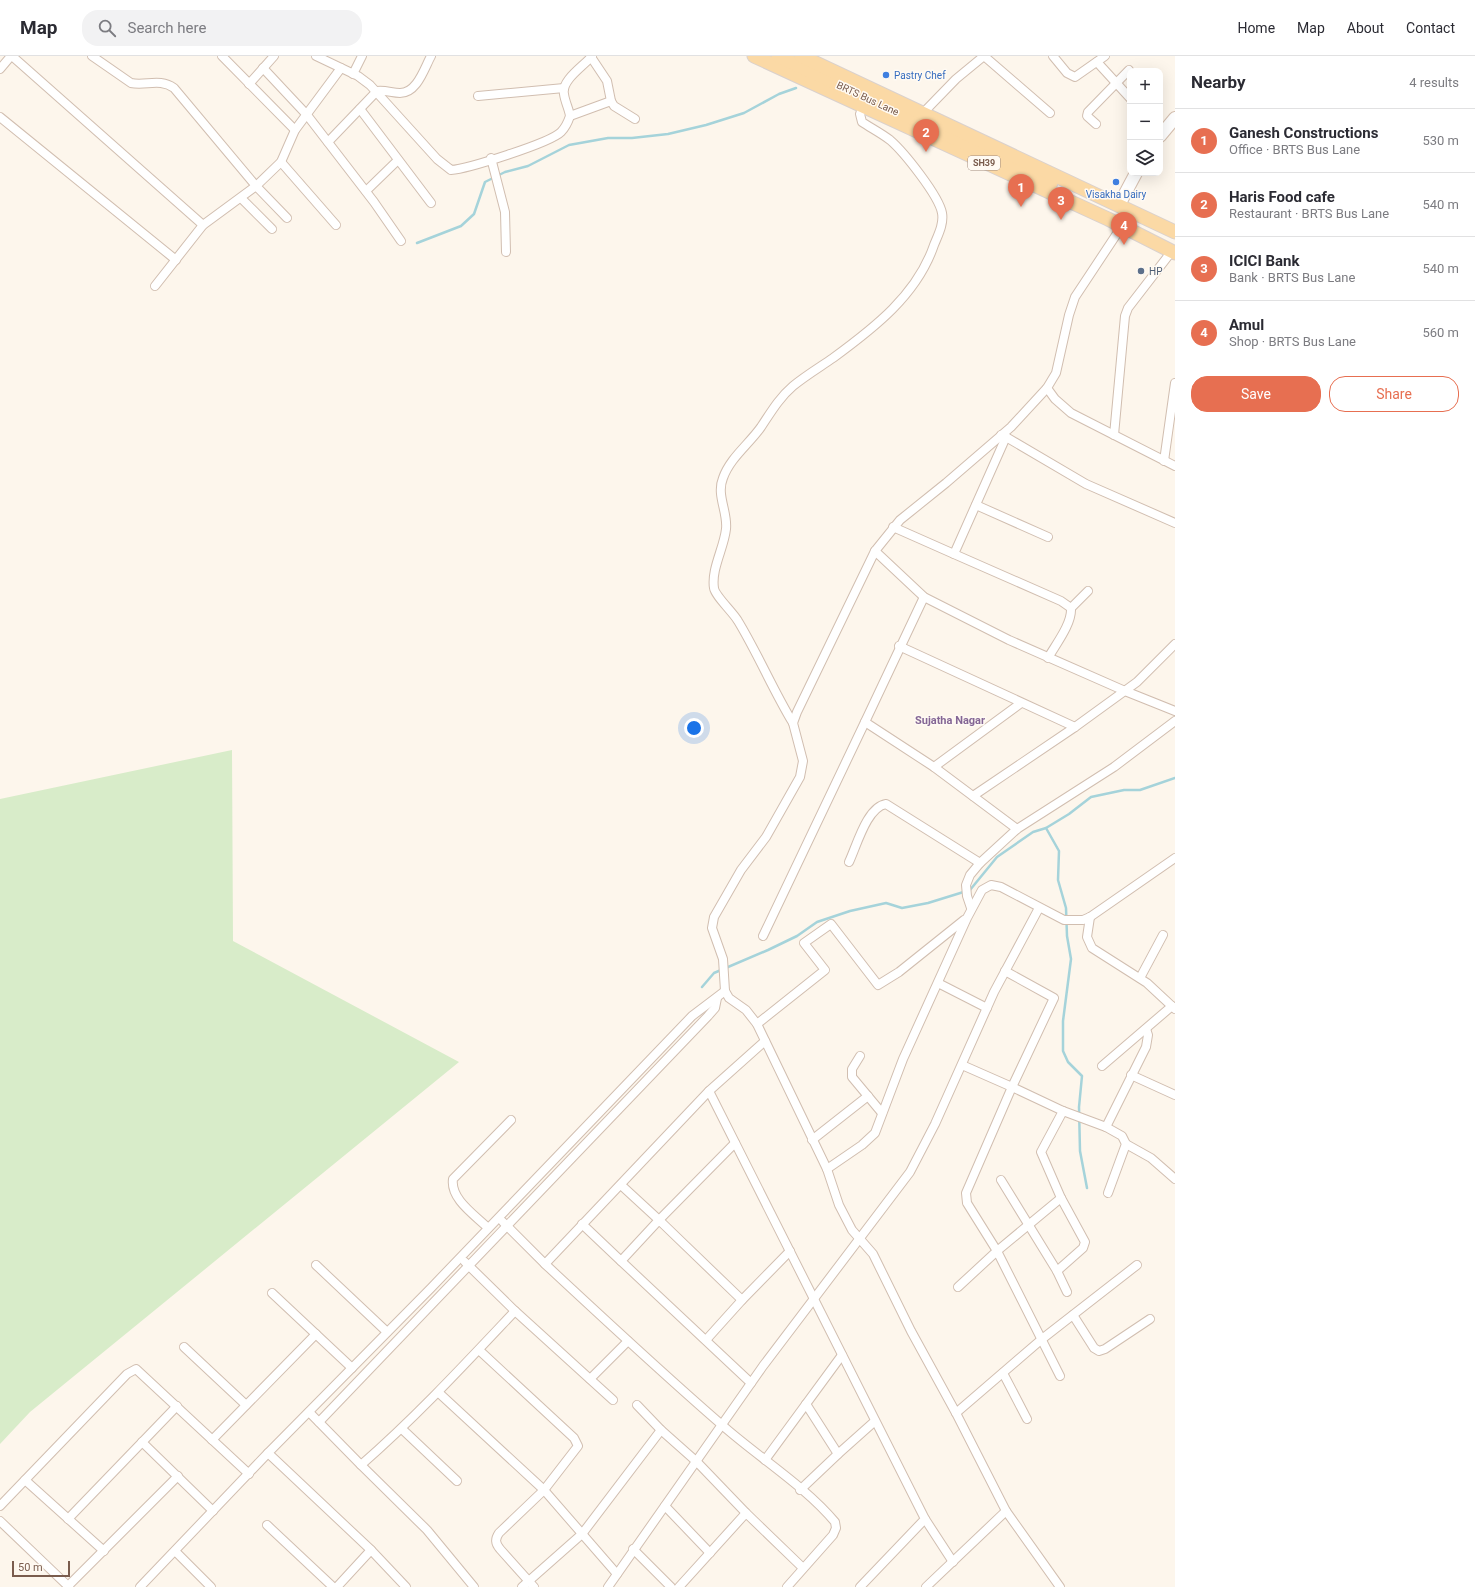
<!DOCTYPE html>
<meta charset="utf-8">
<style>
:root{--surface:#fff;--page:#f2f2f3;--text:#2b2b33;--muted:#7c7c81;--line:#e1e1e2;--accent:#e76f51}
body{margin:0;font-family:Roboto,sans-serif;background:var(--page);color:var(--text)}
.controls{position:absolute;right:12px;top:12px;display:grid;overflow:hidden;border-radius:8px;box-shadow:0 4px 16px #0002}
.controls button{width:36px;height:36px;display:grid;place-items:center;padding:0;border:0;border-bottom:1px solid var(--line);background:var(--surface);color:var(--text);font:20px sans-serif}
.scale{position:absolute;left:12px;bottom:10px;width:58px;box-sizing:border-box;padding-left:4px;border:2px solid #7a5c4d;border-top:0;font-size:11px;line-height:14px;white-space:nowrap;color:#7a5c4d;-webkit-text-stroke:3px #fffaf3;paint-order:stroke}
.you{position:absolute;left:694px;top:672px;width:14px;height:14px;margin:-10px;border:3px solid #fff;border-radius:50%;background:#1a73e8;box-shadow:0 0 0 6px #1a73e833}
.badge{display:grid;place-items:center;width:26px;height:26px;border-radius:50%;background:var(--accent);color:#fff;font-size:13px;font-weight:700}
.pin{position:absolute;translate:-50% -33px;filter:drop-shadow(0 1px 2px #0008)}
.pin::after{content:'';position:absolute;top:21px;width:14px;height:12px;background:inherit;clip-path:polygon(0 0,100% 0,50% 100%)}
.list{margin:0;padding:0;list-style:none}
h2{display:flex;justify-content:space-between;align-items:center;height:52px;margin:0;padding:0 16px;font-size:17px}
h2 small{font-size:13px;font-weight:400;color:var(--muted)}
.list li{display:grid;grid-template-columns:26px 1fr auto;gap:12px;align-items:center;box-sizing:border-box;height:64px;padding:0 16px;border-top:1px solid var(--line)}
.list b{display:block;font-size:15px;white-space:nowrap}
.list p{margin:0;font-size:13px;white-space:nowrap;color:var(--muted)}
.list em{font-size:13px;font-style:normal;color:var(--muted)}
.actions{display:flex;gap:8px;padding:12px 16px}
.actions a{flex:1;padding:9px 0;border:1px solid var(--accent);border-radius:16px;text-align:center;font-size:14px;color:var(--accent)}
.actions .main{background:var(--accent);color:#fff}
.icon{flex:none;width:22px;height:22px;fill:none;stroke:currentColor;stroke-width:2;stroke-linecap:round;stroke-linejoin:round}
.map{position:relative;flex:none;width:1175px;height:1531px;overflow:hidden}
header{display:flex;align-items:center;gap:24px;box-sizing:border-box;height:56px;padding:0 20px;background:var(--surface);border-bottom:1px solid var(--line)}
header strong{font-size:19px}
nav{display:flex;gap:22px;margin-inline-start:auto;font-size:14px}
.search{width:280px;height:36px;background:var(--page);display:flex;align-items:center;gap:10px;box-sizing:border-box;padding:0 14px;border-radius:16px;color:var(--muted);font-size:15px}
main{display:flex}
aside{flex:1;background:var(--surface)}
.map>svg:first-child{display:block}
.green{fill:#d8ecc9}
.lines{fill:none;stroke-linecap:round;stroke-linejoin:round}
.stream{stroke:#a5d3da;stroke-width:2.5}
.street-casing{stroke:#d1beb0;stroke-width:10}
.secondary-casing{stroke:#d6c0b0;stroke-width:14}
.primary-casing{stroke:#dad1cd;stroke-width:15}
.street{stroke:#fff;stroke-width:8}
.secondary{stroke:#fff;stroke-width:12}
.primary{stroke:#fbd9a5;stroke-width:13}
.shop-dot{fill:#3f7fe0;stroke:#fffaf3;stroke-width:1.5}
.service-dot{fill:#5c6f8a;stroke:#fffaf3;stroke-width:1.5}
.labels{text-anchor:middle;stroke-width:3;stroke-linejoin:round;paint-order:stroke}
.shield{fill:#fffaf3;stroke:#a28b7f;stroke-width:1}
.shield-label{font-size:9px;font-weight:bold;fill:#7a5c4d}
.shop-label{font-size:10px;fill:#366cbe;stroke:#fffaf3;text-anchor:start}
.street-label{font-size:10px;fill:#7a5c4d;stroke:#fffaf3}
.service-label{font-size:10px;fill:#4e5e75;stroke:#fffaf3;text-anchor:start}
.neighbourhood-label{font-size:11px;font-weight:bold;fill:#846695;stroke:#fffaf3}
</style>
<header>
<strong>Map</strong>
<div class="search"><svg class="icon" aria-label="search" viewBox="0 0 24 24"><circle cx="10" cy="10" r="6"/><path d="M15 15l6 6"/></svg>Search here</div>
<nav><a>Home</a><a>Map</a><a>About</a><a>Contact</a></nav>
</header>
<main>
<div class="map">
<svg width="1175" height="1531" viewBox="0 0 1175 1531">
<rect width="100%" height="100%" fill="#fdf6ec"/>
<polygon class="green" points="232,694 233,885 459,1006 30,1356 0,1388 0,743"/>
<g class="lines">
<g class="stream">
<polyline points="417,187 461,170 474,158 485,126 505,116 528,110 569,89 608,82 632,82 668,78 706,69 744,57 779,38 796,32"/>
<polyline points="1046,772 1059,795 1058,824 1066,852 1067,880 1071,903 1063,965 1063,995 1068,1006 1082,1020 1079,1051 1080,1095 1087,1132"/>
<polyline points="702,931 714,917 768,894 797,880 817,866 850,855 886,847 902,852 928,847 970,834 997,801 1033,776 1046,772 1069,758 1091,741 1124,734 1140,734 1175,722"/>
</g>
<defs>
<g id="street">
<polyline points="12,0 203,169"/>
<path d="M92,0L131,27C146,30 160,22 174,32L256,130L287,162"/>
<polyline points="222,0 295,74"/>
<path d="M316,0L358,20L370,29L437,103L451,114C467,113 550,87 561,76C565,72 568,66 570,60C569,53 565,46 564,38C561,24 584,10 592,0"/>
<polyline points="984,0 1050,57"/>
<polyline points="1053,0 1067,17 1075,21 1105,0"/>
<polyline points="591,1 607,25 611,45 614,50 635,63"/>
<polyline points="1097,6 1130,42"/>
<polyline points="263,12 307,59 374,146 401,185"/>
<polyline points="0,13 11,0"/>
<polyline points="353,18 362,0"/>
<polyline points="249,28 274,0"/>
<polyline points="478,40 564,32"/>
<polyline points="360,53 431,147"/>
<polyline points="923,57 956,23 984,0"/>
<polyline points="570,60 611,45"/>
<polyline points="0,61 176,204"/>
<polyline points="1096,68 1087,60 1088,56 1129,14"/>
<path d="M328,86L377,35C386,34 392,37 400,37C417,37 424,13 431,0"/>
<polyline points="491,102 505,156 506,196"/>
<polyline points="281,106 336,169"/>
<polyline points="366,135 398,104"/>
<polyline points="241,142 272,173"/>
<polyline points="155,230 203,169 256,130 281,106 295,74 341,12"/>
<polyline points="1047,332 1055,343 1071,357 1175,410"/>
<path d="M1001,379L1006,381L954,498L1061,545L1071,552C1072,568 1056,588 1048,602"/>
<polyline points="1114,379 1125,260 1128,252 1172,195"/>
<polyline points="1006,381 1086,428 1175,467"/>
<polyline points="1164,405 1175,327"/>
<polyline points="976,449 1048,481"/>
<polyline points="893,471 954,498"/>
<polyline points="875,495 900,464 946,427 1011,371 1047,332 1056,317 1069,259 1075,241 1122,170"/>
<polyline points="924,541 865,666 934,711 1017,773"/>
<polyline points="1071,552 1088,535"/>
<polyline points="899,590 1075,671"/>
<path d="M793,667C773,634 758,598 738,565C733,556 715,540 714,532C711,513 724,492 726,473C728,456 716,439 723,422C730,402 749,388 761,371C771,356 779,342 793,330C805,320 820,311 833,302C874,272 917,239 934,189C938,179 944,168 942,157C939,140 904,96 890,84C881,77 871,72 862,66L860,58L863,51"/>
<polyline points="934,711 1021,647"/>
<polyline points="973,740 1075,671 1137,626 1175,588"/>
<path d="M849,806C857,789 867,751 886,748L980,807"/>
<polyline points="971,852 967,840 966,829 970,819 980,807 1017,773 1114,711 1175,665"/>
<polyline points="1090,861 1087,881 1092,892 1147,927 1175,953"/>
<polyline points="763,880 865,666"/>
<polyline points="1140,922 1163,879"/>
<polyline points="938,927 987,952"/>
<polyline points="757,968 825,914 804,887 831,868 878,929 899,916 964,864"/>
<polyline points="860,1000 852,1013 852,1021 882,1057"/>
<polyline points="962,1009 1012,1031 1054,942 1005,915"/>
<polyline points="1102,1010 1172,950"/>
<polyline points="1131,1019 1175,1039"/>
<polyline points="709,1035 925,1463 860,1531"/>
<polyline points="1106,1071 1122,1080 1126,1088 1108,1137"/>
<polyline points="812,1084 868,1040"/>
<polyline points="1126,1088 1151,1102 1175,1123"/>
<polyline points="827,1113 862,1089 875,1077 903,1003 967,862 982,834 991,829 1001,831 1064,864 1083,864 1090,861 1175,802"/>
<polyline points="1001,1124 1057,1215 1067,1236"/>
<polyline points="621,1129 659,1164 735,1087"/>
<polyline points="503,1166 545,1208 709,1035 765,985"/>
<polyline points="582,1168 621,1205 659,1164 742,1244"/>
<path d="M488,1172C475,1159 450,1143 453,1123L511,1064"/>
<polyline points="621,1205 751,1327"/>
<polyline points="465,1206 515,1255 613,1344"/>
<path d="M545,1208C604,1263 662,1317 722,1369C758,1401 805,1430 835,1466L836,1472L833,1479L787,1531"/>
<polyline points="316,1209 387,1276"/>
<polyline points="1137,1209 1042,1283 956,1357 911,1275 873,1198 852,1174 839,1149 827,1113 757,968 746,954 729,942 725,935 723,903 712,872 714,861 741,814 766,781 800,721 803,705 793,667 797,656 875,495 924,541 1009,584 1125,635 1175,655"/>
<polyline points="1057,1215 1083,1192 1085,1186 1061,1142 1041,1096 1063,1055"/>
<polyline points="958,1231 997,1195 1061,1142"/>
<polyline points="272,1237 352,1312"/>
<polyline points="1073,1259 1094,1292 1099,1295 1105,1293 1150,1263"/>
<polyline points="706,1284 742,1244 790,1195"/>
<polyline points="184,1291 246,1349"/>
<path d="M479,1294L574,1382L578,1390L544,1434L499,1477C495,1483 495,1487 500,1493L534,1531"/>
<polyline points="1003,1317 1027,1363"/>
<polyline points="1060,1320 997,1195 967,1147 966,1137 1012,1031 1063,1055 1106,1071 1146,991 1148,979 1146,973"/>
<polyline points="590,1323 628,1285"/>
<polyline points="439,1337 544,1434 617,1518"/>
<polyline points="637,1349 661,1374 697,1406 746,1457"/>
<path d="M309,1356L361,1409C416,1361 465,1308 515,1255"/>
<polyline points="956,1357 1006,1455 1060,1531"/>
<polyline points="319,1366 708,960 715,952 717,942"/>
<polyline points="402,1373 457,1425"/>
<polyline points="212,1384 316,1278"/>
<polyline points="142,1386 213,1455"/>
<polyline points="838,1398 875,1365"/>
<polyline points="765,1404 842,1299"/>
<polyline points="361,1409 427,1474 474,1531"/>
<polyline points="25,1424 104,1495"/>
<polyline points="800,1434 838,1398 806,1348"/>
<polyline points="0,1450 127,1318 136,1313 249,1418"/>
<polyline points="665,1450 710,1497"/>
<polyline points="68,1463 177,1350"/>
<polyline points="925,1463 953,1506"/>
<polyline points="0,1465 69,1531"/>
<polyline points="267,1469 333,1531"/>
<polyline points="633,1493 671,1531"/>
<polyline points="371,1494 406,1531"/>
<polyline points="175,1495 211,1531"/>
<polyline points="68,1530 178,1420"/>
<polyline points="140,1531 268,1397"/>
<polyline points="337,1531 371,1494 268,1397 431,1232 692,960 725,935"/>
<polyline points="522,1531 582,1478 661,1374"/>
<polyline points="608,1531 763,1310 910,1116 935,1068 994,936 1039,852"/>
<polyline points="679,1531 746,1457 803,1512"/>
<polyline points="926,1531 1006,1455"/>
</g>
<g id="secondary">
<polyline points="1160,80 1175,62"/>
<polyline points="1119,149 1136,117"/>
</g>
<g id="primary">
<polyline points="754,0 1108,163 1175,197"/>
<polyline points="778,0 1051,127"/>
<polyline points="801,0 1175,176"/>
</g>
</defs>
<use href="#street" class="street-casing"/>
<use href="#secondary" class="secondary-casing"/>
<use href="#primary" class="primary-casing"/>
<use href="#street" class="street"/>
<use href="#secondary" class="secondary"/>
<use href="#primary" class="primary"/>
</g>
<g class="shop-dot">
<circle cx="886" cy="19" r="4"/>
<circle cx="1116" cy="126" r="4"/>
</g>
<circle class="service-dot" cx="1141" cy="215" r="4"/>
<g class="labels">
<rect class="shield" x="968" y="100" width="32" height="14" rx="3"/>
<g class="shield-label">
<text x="984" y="110">SH39</text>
</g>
<g class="shop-label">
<text x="894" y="23">Pastry Chef</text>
<text x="1116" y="142" text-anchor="middle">Visakha Dairy</text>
</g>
<g class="street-label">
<text transform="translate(868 42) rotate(25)" y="4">BRTS Bus Lane</text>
</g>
<g class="service-label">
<text x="1149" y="219">HP</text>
</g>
<g class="neighbourhood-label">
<text x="950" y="668">Sujatha Nagar</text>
</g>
</g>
</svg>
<div class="controls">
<button>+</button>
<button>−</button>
<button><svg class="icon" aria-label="layers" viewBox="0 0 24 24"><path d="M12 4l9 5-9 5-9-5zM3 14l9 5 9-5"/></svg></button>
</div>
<div class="scale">50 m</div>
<div class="you"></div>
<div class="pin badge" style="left:1021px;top:151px">1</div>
<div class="pin badge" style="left:926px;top:96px">2</div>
<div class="pin badge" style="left:1061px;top:164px">3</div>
<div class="pin badge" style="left:1124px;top:189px">4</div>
</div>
<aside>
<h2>Nearby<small>4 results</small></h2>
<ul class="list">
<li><span class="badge">1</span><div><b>Ganesh Constructions</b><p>Office · BRTS Bus Lane</p></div><em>530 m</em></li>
<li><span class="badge">2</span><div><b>Haris Food cafe</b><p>Restaurant · BRTS Bus Lane</p></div><em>540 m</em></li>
<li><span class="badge">3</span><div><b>ICICI Bank</b><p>Bank · BRTS Bus Lane</p></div><em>540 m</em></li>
<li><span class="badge">4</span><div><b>Amul</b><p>Shop · BRTS Bus Lane</p></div><em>560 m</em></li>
</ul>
<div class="actions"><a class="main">Save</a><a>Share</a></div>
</aside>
</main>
